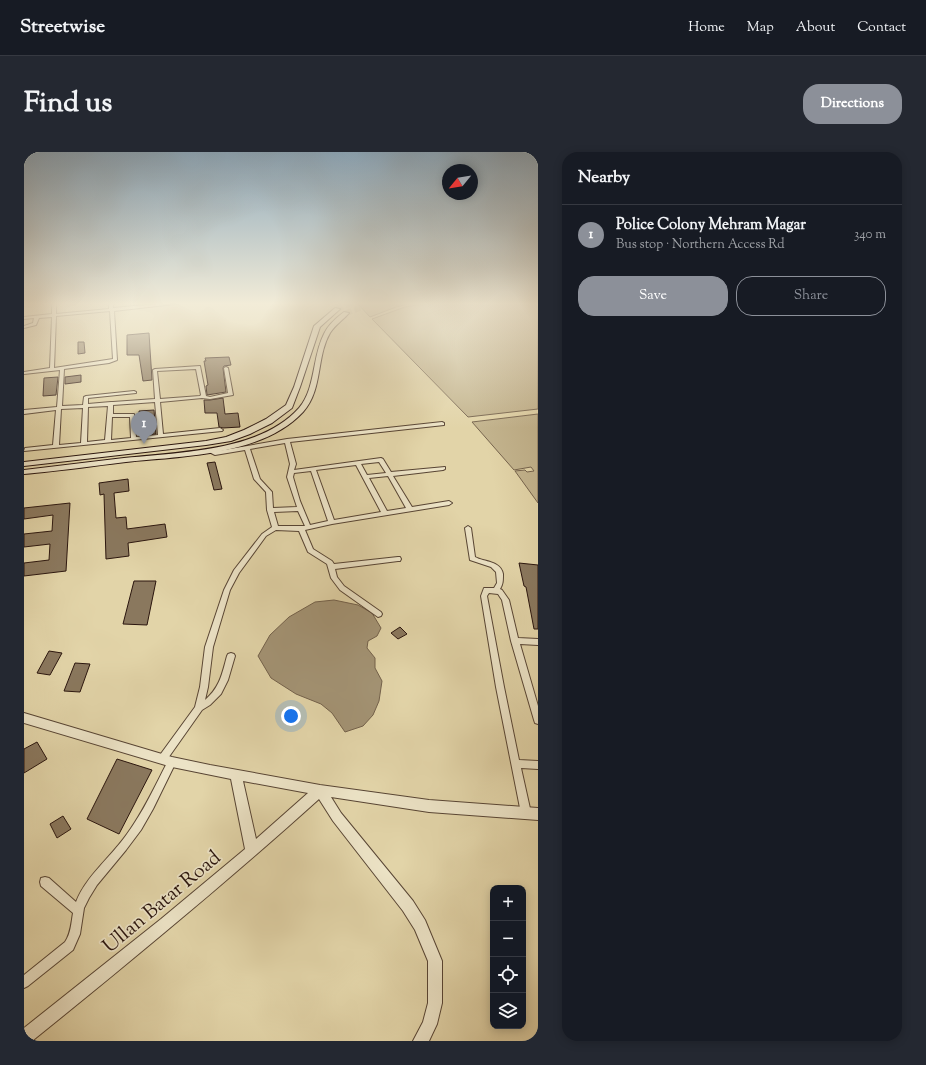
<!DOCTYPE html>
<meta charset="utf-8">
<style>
:root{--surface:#171b24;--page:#242831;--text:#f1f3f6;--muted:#9ea1a6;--line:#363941;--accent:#8c9099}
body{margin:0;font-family:"Sorts Mill Goudy",serif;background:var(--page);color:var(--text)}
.controls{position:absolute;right:12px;bottom:12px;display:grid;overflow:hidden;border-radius:8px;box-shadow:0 2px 10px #0003}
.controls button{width:36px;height:36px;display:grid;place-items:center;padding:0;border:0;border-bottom:1px solid var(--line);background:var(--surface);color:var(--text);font:20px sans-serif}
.compass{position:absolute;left:418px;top:12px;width:36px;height:36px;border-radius:50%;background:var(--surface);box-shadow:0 2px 10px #0003;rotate:240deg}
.you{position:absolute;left:267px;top:564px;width:14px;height:14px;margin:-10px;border:3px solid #fff;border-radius:50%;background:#1a73e8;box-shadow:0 0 0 6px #1a73e833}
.badge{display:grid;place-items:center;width:26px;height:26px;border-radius:50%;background:var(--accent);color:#fff;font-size:13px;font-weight:700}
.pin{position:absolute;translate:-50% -33px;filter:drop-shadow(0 1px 2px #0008)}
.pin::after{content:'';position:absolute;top:21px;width:14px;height:12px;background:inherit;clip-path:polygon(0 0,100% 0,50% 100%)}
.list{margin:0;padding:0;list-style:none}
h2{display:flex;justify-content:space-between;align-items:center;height:52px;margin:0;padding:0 16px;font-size:17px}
h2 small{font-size:13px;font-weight:400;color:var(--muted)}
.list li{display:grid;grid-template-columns:26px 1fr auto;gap:12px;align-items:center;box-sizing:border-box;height:60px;padding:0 16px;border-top:1px solid var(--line)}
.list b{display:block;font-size:15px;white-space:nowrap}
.list p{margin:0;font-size:13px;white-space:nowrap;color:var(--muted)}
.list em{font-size:13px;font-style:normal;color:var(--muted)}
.actions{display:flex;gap:8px;padding:12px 16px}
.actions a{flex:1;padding:9px 0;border:1px solid var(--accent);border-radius:16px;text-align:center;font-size:14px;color:var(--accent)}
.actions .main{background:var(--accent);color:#fff}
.icon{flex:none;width:22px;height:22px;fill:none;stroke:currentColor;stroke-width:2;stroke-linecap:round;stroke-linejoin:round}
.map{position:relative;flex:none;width:514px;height:889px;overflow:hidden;border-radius:16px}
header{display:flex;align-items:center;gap:24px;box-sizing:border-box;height:56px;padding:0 20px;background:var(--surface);border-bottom:1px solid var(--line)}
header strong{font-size:19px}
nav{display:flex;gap:22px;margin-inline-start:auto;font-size:14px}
.intro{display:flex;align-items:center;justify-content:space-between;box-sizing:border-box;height:96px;padding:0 24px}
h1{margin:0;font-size:28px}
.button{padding:10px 18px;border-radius:16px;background:var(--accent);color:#fff;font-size:14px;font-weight:700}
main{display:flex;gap:24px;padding:0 24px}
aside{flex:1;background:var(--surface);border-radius:16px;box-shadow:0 2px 10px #0003}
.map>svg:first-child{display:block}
.green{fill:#c3b48e;stroke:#76644e}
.water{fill:#a39374;stroke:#73614b}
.building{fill:#8a785e;stroke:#2a150e}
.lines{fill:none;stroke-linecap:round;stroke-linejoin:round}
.secondary-tunnel{stroke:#bdae89;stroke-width:6;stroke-dasharray:6 3;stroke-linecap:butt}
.minor-casing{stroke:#584534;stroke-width:2}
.tertiary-casing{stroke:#584534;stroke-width:2}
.secondary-casing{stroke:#2a150e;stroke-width:2}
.minor{fill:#ece3c6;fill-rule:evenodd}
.tertiary{fill:#ece3c6;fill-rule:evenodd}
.secondary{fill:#ece3c6;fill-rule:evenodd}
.labels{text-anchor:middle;stroke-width:3.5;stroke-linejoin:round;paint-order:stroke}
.near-street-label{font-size:20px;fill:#2a150e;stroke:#ece3c6}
</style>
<header>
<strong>Streetwise</strong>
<nav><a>Home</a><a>Map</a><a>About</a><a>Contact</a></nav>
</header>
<div class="intro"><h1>Find us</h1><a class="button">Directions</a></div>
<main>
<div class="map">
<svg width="514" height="889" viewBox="0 0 514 889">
<rect width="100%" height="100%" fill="#e2d4a8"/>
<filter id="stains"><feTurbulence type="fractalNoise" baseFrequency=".005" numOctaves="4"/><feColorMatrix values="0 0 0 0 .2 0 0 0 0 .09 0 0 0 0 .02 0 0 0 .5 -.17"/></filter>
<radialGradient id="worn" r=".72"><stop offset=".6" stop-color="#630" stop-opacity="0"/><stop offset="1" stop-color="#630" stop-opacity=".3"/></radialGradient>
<g class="green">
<polygon points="333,151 389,151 372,155 346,165"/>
<polygon points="405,151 514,151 514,257 444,265 348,167 381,155"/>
<polygon points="514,262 514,351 491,319 501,318 503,320 510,319 507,315 490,318 448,270"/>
</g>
<polygon class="water" points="310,448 334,453 348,461 357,476 353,484 344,489 343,496 351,506 351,516 358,529 355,549 349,563 339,574 321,580 308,561 297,552 272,542 247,526 234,504 246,483 265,465 291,450"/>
<g class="building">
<polygon points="125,181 128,228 119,229 115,203 103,203 103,183"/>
<polygon points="54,190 60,190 61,201 54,202"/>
<polygon points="205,205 207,213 200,214 199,216 202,240 183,243 182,234 184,233 180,209 182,209 181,206"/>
<polygon points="57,223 57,230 41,232 41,225"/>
<polygon points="34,225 32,243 19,244 20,226"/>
<polygon points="199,246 201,262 214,261 216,275 199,276 195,275 193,261 181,261 180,248 186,248"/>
<polygon points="130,258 132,282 119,283 118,272 116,273 115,259"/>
<polygon points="191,310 198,337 190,338 183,311"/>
<polygon points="104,327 105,339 90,341 92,366 102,365 103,377 141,372 143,385 104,391 105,404 82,407 80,342 76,343 75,331"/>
<polygon points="46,351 42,419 0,424 0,411 25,408 26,392 0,395 0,382 28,379 29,363 0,367 0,356"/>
<polygon points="495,411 514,413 514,477 510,477 502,435 500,434"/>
<polygon points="110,429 132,429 123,473 99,472"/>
<polygon points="376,475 383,482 374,487 367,481"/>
<polygon points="25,499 38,501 26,523 13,521"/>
<polygon points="51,511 66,512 56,540 40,539"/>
<polygon points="13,590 23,607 0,621 0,597"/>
<polygon points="93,607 128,618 95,682 63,667"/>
<polygon points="39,664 47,677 33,686 26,672"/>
</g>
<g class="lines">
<g class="secondary-tunnel">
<polyline points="313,157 327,151"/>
<polyline points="322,161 349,151"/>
</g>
<defs>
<g id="minor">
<path d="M28,151H32V162L85,157V151H89V156L143,151H159L90,159L93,208L85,211L40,217L38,254L59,253L60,245L62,244L110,239L112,240V241L64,246V252L87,250H89L131,247L129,218L131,217L176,214L182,244L186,245L204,241L200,216L202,215L204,216L209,243L186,247L178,246L136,250L139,282L196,276L199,278L198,279L0,299L1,296L29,293L32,258L0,262V258L33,255L36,218L0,222V220L26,216L28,165L15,166L12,173L0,176V174L9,171L10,166L0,167V165L28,162ZM86,159L89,207L30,216L32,164ZM172,217L177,243L176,244L136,247L133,219ZM131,250L134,283L112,285L110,262H89V253ZM84,254L81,288L63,290L64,255ZM59,256L57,291L35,293L37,257ZM88,265H106L107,286L87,288Z"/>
<path d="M418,270L420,271V273L266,290L272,312L270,318L357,306L359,307L367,320L421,315V317L419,318L369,324L388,355L425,349L428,351L425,353L308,372L281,378L289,397L308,409L310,412L374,405H376L377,407L376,409H374L311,417L313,425L320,434L357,460L358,462L357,464L354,465L316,438L307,426L303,412L284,400L275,379L252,378L242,384L215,421L206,438L189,495L184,535L181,548C196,535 198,522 203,504L204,502L207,501L210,502L211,504L204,528L197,542L186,553L178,558L142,609L139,610L136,609L135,606L136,603L171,555L176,535L181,495L200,438L210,418L238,382L248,375L243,358L242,340L230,327L221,298L191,303L185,300V298L192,299L200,298L263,287ZM261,291L266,312L263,325L273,355L249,356L248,340L236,327L226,297ZM355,310L362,321L343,323L337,312ZM332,313L357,360L310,368L292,318ZM287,319L304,369L286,373L276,349L269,325L270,321ZM364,324L382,356L363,359L345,326ZM274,359L281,374H254L250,360Z"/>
<path d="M444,374L447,376L451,405C460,410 477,409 479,422C479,429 479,432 476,437L478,438L485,448L494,486L514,487V493L496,492L514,554V572L511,571L510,568L487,489L478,448L474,442L465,441L463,444L480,535L495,608L514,609V617L497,616L507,661L505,664L502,666L499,664L497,661L472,535L457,444L460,436H470L473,431L472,420L467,415L446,408L441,376Z"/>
<path d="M148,606L151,607L152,610L129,657L117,678L102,698L73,733L65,746L60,756L56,782L49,798L4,834L0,836V823L41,790C47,781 47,772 49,761L17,734L16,730L17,726L21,725L25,726L52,750C62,724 87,705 103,682C120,659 132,632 145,607Z"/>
</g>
<path id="tertiary" d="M0,561L148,605L186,613L296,633L405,648L514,656V668L405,660L307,645L317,661L389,749L401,768L418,809V851L413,872L405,889H389L399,870L404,851V809L391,778L379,759L309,669L295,647C202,731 106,810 8,889H0V876L137,767L221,697L207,627L148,615L0,571ZM219,629L284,641L232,687Z"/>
<g id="secondary">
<polygon points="311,156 316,157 296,175 276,235 268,256 248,271 226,282 207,289 182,293 0,314 0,310 182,289 202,285 220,278 242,267 262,253 270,235 290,174"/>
<path d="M320,160L325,161C319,168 311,173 306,181C292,205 299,238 279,260C238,304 158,304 102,310C68,314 34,319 0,322V318C33,314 66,310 100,306C154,300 236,300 275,256C292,236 288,205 300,182C304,173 312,166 320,160Z"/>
</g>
</defs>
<use href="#minor" class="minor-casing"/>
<use href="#tertiary" class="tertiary-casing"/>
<use href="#secondary" class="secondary-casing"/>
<use href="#minor" class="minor"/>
<use href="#tertiary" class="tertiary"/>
<use href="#secondary" class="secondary"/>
</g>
<linearGradient id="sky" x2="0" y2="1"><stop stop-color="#8ca7ba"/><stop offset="0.55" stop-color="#f2ecd8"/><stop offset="1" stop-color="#f2ecd8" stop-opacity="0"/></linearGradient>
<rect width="514" height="276" fill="url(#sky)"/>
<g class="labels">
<g class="near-street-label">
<text transform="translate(137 749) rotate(-40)" y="7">Ullan Batar Road</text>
</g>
</g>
<rect width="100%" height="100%" filter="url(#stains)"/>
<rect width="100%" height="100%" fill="url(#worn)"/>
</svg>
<div class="controls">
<button>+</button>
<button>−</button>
<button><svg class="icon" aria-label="locate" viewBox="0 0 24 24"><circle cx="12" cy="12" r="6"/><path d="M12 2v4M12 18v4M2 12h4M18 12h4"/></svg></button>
<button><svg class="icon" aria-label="layers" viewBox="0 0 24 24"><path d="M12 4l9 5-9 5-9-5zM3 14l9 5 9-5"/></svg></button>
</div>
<svg class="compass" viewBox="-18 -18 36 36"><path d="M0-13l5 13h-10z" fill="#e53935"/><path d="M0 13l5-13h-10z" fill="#9ea1a6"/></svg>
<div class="you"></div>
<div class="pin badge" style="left:120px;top:292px">1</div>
</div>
<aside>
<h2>Nearby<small></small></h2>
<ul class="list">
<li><span class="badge">1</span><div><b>Police Colony Mehram Magar</b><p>Bus stop · Northern Access Rd</p></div><em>340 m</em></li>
</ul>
<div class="actions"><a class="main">Save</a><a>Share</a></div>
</aside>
</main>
